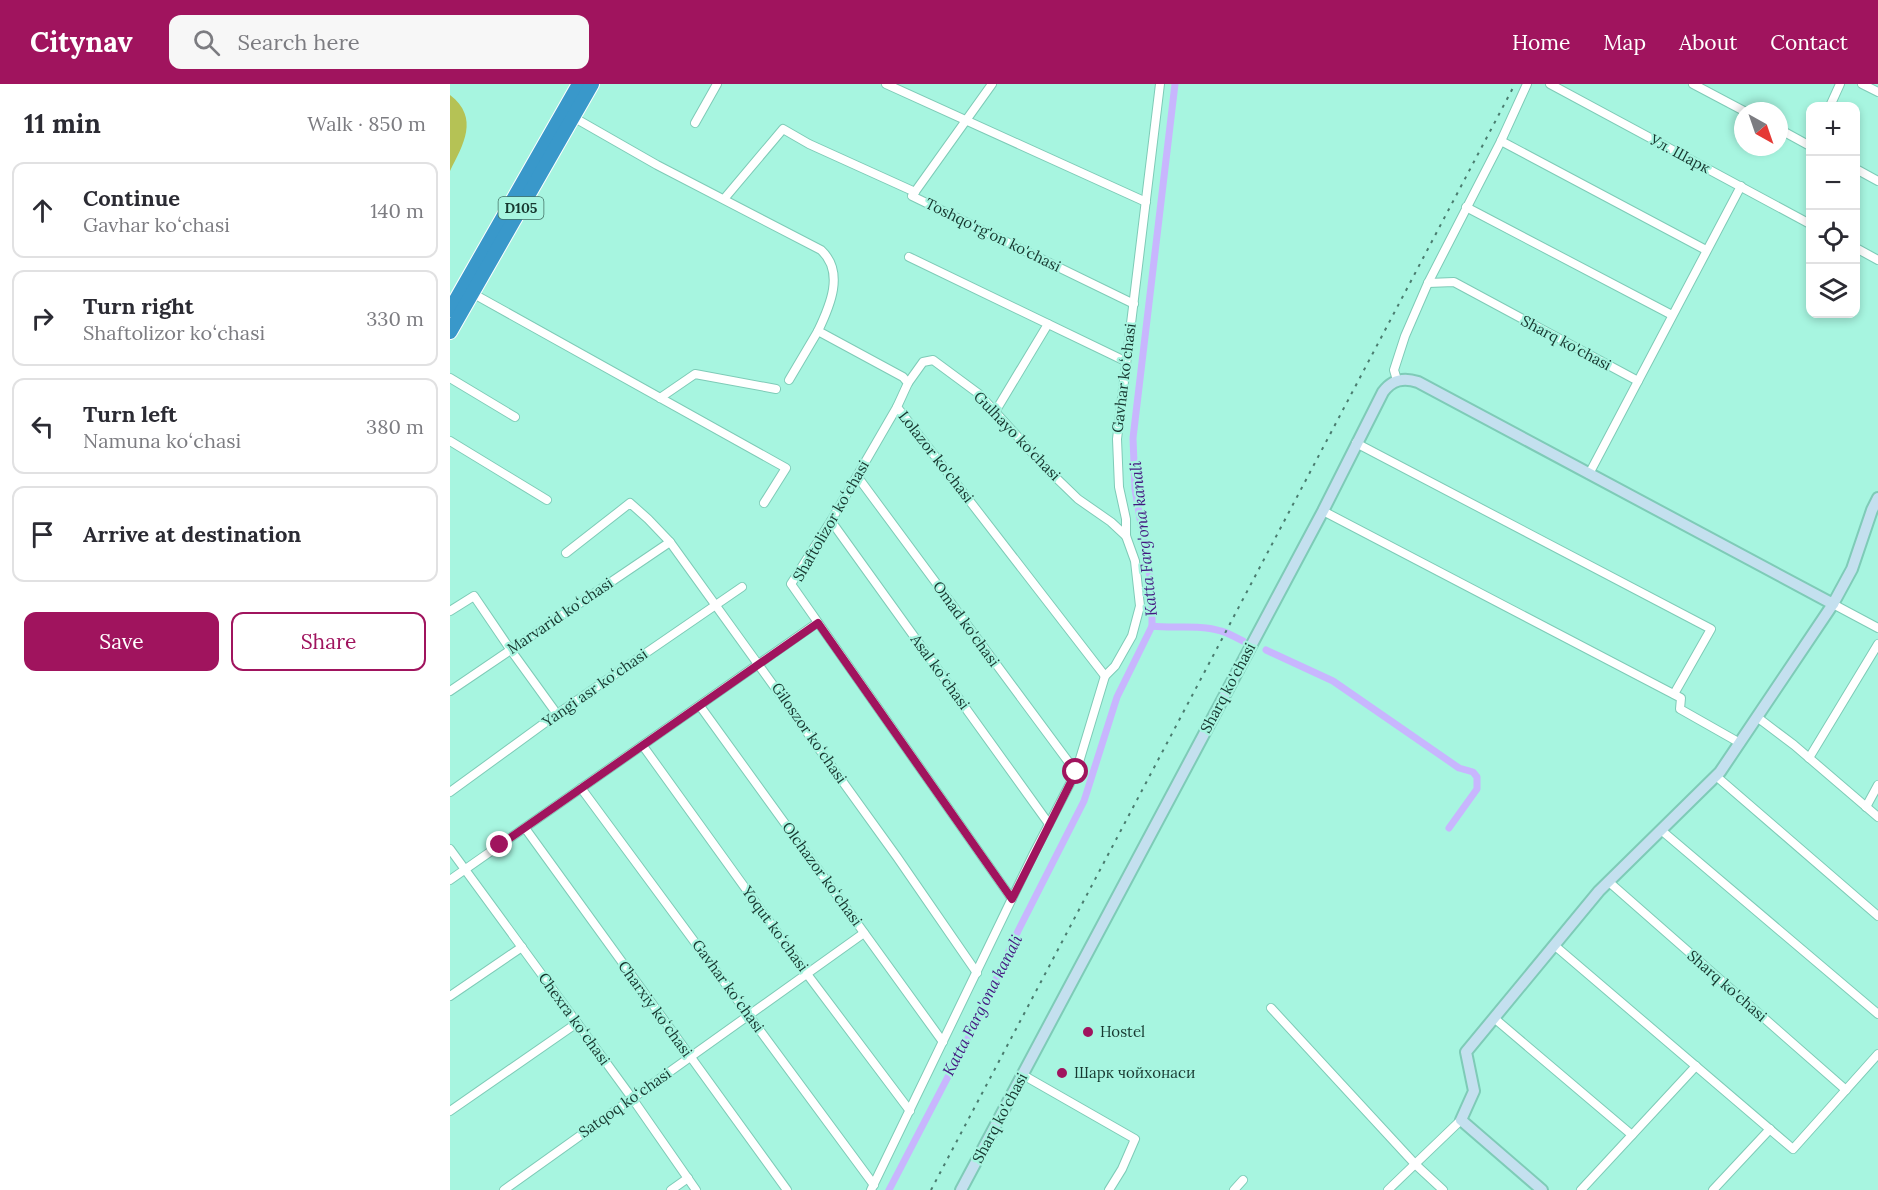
<!DOCTYPE html>
<meta charset="utf-8">
<style>
:root{--surface:#fff;--page:#f7f7f7;--text:#2b2b33;--muted:#7c7c81;--line:#e1e1e2;--accent:#a0145e}
body{margin:0;font-family:Lora,serif;background:var(--page);color:var(--text)}
.controls{position:absolute;right:18px;top:18px;display:grid;overflow:hidden;border-radius:12px;box-shadow:0 3px 9px #0003}
.controls button{width:54px;height:54px;display:grid;place-items:center;padding:0;border:0;border-bottom:2px solid var(--line);background:var(--surface);color:var(--text);font:30px sans-serif}
.compass{position:absolute;left:1284px;top:18px;width:54px;height:54px;border-radius:50%;background:var(--surface);box-shadow:0 3px 9px #0003;rotate:140deg}
.stop{position:absolute;width:18px;height:18px;margin:-14px;border:4px solid #a0145e;border-radius:50%;background:#fff}
.stop.end{background:#a0145e;border-color:#fff;box-shadow:0 2px 6px #0008}
.list{margin:0;padding:0;list-style:none}
h2{display:flex;justify-content:space-between;align-items:center;height:78px;margin:0;padding:0 24px;font-size:26px}
h2 small{font-size:20px;font-weight:400;color:var(--muted)}
.list li{display:grid;grid-template-columns:39px 1fr auto;gap:18px;align-items:center;box-sizing:border-box;height:96px;margin:0 12px 12px;padding:0 12px;border:2px solid var(--line);border-radius:12px}
.list b{display:block;font-size:22px;white-space:nowrap}
.list p{margin:0;font-size:20px;white-space:nowrap;color:var(--muted)}
.list em{font-size:20px;font-style:normal;color:var(--muted)}
.actions{display:flex;gap:12px;padding:18px 24px}
.actions a{flex:1;padding:14px 0;border:2px solid var(--accent);border-radius:12px;text-align:center;font-size:21px;color:var(--accent)}
.actions .main{background:var(--accent);color:#fff}
.icon{flex:none;width:33px;height:33px;fill:none;stroke:currentColor;stroke-width:2;stroke-linecap:round;stroke-linejoin:round}
.map{position:relative;flex:none;width:1428px;height:1106px;overflow:hidden}
header{display:flex;align-items:center;gap:36px;box-sizing:border-box;height:84px;padding:0 30px;background:var(--accent);color:#fff}
header strong{font-size:28px}
nav{display:flex;gap:33px;margin-inline-start:auto;font-size:21px}
.search{width:420px;height:54px;background:var(--page);display:flex;align-items:center;gap:15px;box-sizing:border-box;padding:0 21px;border-radius:12px;color:var(--muted);font-size:22px}
main{display:flex}
aside{flex:1;background:var(--surface)}
.map>svg:first-child{display:block}
.green{fill:#b5c255}
.lines{fill:none;stroke-linecap:round;stroke-linejoin:round}
.canal{stroke:#c8b6fe;stroke-width:7}
.street-casing{stroke:#7ecbb7;stroke-width:10}
.secondary-casing{stroke:#7ecbb7;stroke-width:14}
.highway-casing{stroke:#fff;stroke-width:16}
.street{stroke:#fff;stroke-width:8}
.secondary{stroke:#c4e0ef;stroke-width:10}
.highway{stroke:#3998ca;stroke-width:14}
.rail{stroke:#4a7c6f;stroke-width:2;stroke-dasharray:3 6;stroke-linecap:butt}
.route{stroke:#a0145e;stroke-width:8}
.poi-dot{fill:#a0145e;stroke:#a7f5e0;stroke-width:2}
.labels{text-anchor:middle;stroke-width:4.5;stroke-linejoin:round;paint-order:stroke}
.shield{fill:#a7f5e0;stroke:#427165;stroke-width:1.5}
.shield-label{font-size:14px;font-weight:bold;fill:#173830}
.street-label{font-size:15px;fill:#173830;stroke:#a7f5e0}
.poi-label{font-size:15px;fill:#173830;stroke:#a7f5e0;text-anchor:start}
.water-label{font-size:16px;font-style:italic;fill:#431880;stroke:#a7f5e0}
</style>
<header>
<strong>Citynav</strong>
<div class="search"><svg class="icon" aria-label="search" viewBox="0 0 24 24"><circle cx="10" cy="10" r="6"/><path d="M15 15l6 6"/></svg>Search here</div>
<nav><a>Home</a><a>Map</a><a>About</a><a>Contact</a></nav>
</header>
<main>
<aside>
<h2>11 min<small>Walk · 850 m</small></h2>
<ul class="list">
<li><svg class="icon" aria-label="ahead" viewBox="0 0 24 24"><path d="M12 20V5M6 11l6-6 6 6"/></svg><div><b>Continue</b><p>Gavhar koʻchasi</p></div><em>140 m</em></li>
<li><svg class="icon" aria-label="right" viewBox="0 0 24 24"><path d="M7 20v-9h11M14 6l5 5-5 5"/></svg><div><b>Turn right</b><p>Shaftolizor koʻchasi</p></div><em>330 m</em></li>
<li><svg class="icon" aria-label="left" viewBox="0 0 24 24"><path d="M17 20v-9H6M10 6l-5 5 5 5"/></svg><div><b>Turn left</b><p>Namuna koʻchasi</p></div><em>380 m</em></li>
<li><svg class="icon" aria-label="arrive" viewBox="0 0 24 24"><path d="M6 21V4h12l-3 4 3 4H6"/></svg><div><b>Arrive at destination</b></div></li>
</ul>
<div class="actions"><a class="main">Save</a><a>Share</a></div>
</aside>
<div class="map">
<svg width="1428" height="1106" viewBox="0 0 1428 1106">
<rect width="100%" height="100%" fill="#a7f5e0"/>
<path class="green" d="M0,11C30,34 13,61 0,87Z"/>
<g class="lines">
<g class="canal">
<path d="M702,542C724,545 749,540 771,547C779,549 786,554 793,557"/>
<polyline points="816,566 883,597 1009,684 1023,688 1027,693 1027,705 999,744"/>
<polyline points="439,1106 528,935 568,847 634,717 667,613 702,542 702,505 685,405 683,354 725,0"/>
</g>
<defs>
<g id="street">
<polyline points="436,0 696,118"/>
<polyline points="542,0 462,112 684,220"/>
<polyline points="1100,0 1360,140"/>
<polyline points="1243,0 1294,27"/>
<polyline points="1412,0 1428,8"/>
<polyline points="1380,22 1390,0"/>
<path d="M123,33L207,81L371,166C395,188 380,222 368,247L453,293L458,299L447,323L655,592"/>
<polyline points="245,39 267,0"/>
<polyline points="1329,45 1360,62"/>
<polyline points="1051,57 1256,166"/>
<polyline points="1406,85 1428,97"/>
<polyline points="274,115 333,45 359,60 465,108"/>
<polyline points="1016,123 1222,231"/>
<polyline points="1406,164 1428,176"/>
<polyline points="459,173 675,277"/>
<polyline points="978,199 1004,198 1188,297"/>
<polyline points="22,209 336,384 314,419"/>
<polyline points="0,294 65,333"/>
<polyline points="339,296 368,247"/>
<polyline points="947,296 944,286 955,252 978,199 1051,57 1077,0"/>
<polyline points="458,299 473,278 483,276 529,310 597,385 628,415 661,438 676,452"/>
<polyline points="210,314 245,290 326,305"/>
<polyline points="447,323 381,437 341,500 562,815"/>
<polyline points="545,328 598,240"/>
<polyline points="0,357 97,416"/>
<polyline points="906,359 1261,545 1224,610"/>
<polyline points="1139,390 1291,102"/>
<polyline points="407,392 626,688"/>
<polyline points="873,427 1231,614 1230,625 1290,659"/>
<polyline points="381,437 599,740"/>
<polyline points="116,469 180,419 198,435 220,458 447,773 527,889"/>
<polyline points="1383,520 1428,544"/>
<polyline points="0,527 24,512 60,565 107,630"/>
<polyline points="0,607 220,458"/>
<polyline points="250,622 493,958"/>
<polyline points="1307,633 1344,661 1428,733"/>
<polyline points="193,662 357,890 460,1027"/>
<polyline points="1359,674 1428,560"/>
<polyline points="1266,692 1428,832"/>
<polyline points="131,704 424,1101"/>
<polyline points="0,708 107,630 292,503"/>
<polyline points="1416,723 1428,701"/>
<polyline points="75,744 337,1106"/>
<polyline points="1211,746 1428,930"/>
<polyline points="0,765 182,1014 246,1106"/>
<polyline points="0,796 367,539"/>
<polyline points="1159,798 1396,1006"/>
<polyline points="1104,861 1343,1065 1428,970"/>
<polyline points="0,912 72,863"/>
<polyline points="821,924 965,1080 993,1106"/>
<polyline points="1044,934 1182,1051"/>
<polyline points="573,991 685,1055 672,1085 659,1106"/>
<polyline points="0,1027 127,939"/>
<polyline points="54,1106 414,849"/>
<polyline points="221,1106 238,1094"/>
<polyline points="421,1106 584,769 626,688 655,592 665,582 682,552 690,522 685,477 676,452 676,435 669,403 667,355 710,0"/>
<polyline points="784,1106 793,1096"/>
<polyline points="938,1106 1011,1036"/>
<polyline points="1131,1106 1246,982"/>
<polyline points="1263,1106 1320,1045"/>
</g>
<g id="secondary">
<path d="M511,1106L873,427L933,308C942,296 953,293 968,298L1383,520"/>
<polyline points="1092,1106 1011,1036 1024,1007 1016,968 1149,807 1270,688 1383,520 1402,485 1422,426 1428,414"/>
</g>
<g id="highway">
<polyline points="0,226 129,0"/>
<polyline points="0,248 142,0"/>
</g>
</defs>
<use href="#street" class="street-casing"/>
<use href="#secondary" class="secondary-casing"/>
<use href="#highway" class="highway-casing"/>
<use href="#street" class="street"/>
<use href="#secondary" class="secondary"/>
<use href="#highway" class="highway"/>
<polyline class="rail" points="481,1106 1065,0"/>
</g>
<g class="lines">
<polyline class="route" points="50,761 368,539 562,815 626,688"/>
</g>
<g class="poi-dot">
<circle cx="638" cy="948" r="6"/>
<circle cx="612" cy="989" r="6"/>
</g>
<g class="labels">
<rect class="shield" x="48.5" y="113" width="45" height="22" rx="4.5"/>
<g class="shield-label">
<text x="71" y="129">D105</text>
</g>
<g class="street-label">
<text transform="translate(1230 70) rotate(28)" y="5">Ул. Шарк</text>
<text transform="translate(543 151) rotate(26)" y="5">Toshqo'rg'on ko'chasi</text>
<text transform="translate(1116 259) rotate(28)" y="5">Sharq ko'chasi</text>
<text transform="translate(674 294) rotate(-83)" y="5">Gavhar koʻchasi</text>
<text transform="translate(567 352) rotate(46)" y="5">Gulhayo ko'chasi</text>
<text transform="translate(486 373) rotate(52)" y="5">Lolazor ko'chasi</text>
<text transform="translate(381 437) rotate(-60)" y="5">Shaftolizor koʻchasi</text>
<text transform="translate(110 532) rotate(-34)" y="5">Marvarid koʻchasi</text>
<text transform="translate(516 540) rotate(54)" y="5">Omad ko'chasi</text>
<text transform="translate(490 588) rotate(54)" y="5">Asal koʻchasi</text>
<text transform="translate(145 604) rotate(-35)" y="5">Yangi asr koʻchasi</text>
<text transform="translate(778 604) rotate(-62)" y="5">Sharq ko'chasi</text>
<text transform="translate(359 649) rotate(55)" y="5">Giloszor koʻchasi</text>
<text transform="translate(372 790) rotate(54)" y="5">Olchazor koʻchasi</text>
<text transform="translate(325 845) rotate(54)" y="5">Yoqut koʻchasi</text>
<text transform="translate(278 902) rotate(54)" y="5">Gavhar koʻchasi</text>
<text transform="translate(1277 902) rotate(41)" y="5">Sharq ko'chasi</text>
<text transform="translate(205 925) rotate(54)" y="5">Charxiy koʻchasi</text>
<text transform="translate(124 935) rotate(54)" y="5">Chexra koʻchasi</text>
<text transform="translate(175 1019) rotate(-35)" y="5">Satqoq koʻchasi</text>
<text transform="translate(550 1034) rotate(-62)" y="5">Sharq ko'chasi</text>
</g>
<g class="poi-label">
<text x="650" y="953">Hostel</text>
<text x="624" y="994">Шарк чойхонаси</text>
</g>
<g class="water-label">
<text transform="translate(693 455) rotate(-96)" y="6">Katta Farg'ona kanali</text>
<text transform="translate(532 921) rotate(-63)" y="6">Katta Farg'ona kanali</text>
</g>
</g>
</svg>
<div class="controls">
<button>+</button>
<button>−</button>
<button><svg class="icon" aria-label="locate" viewBox="0 0 24 24"><circle cx="12" cy="12" r="6"/><path d="M12 2v4M12 18v4M2 12h4M18 12h4"/></svg></button>
<button><svg class="icon" aria-label="layers" viewBox="0 0 24 24"><path d="M12 4l9 5-9 5-9-5zM3 14l9 5 9-5"/></svg></button>
</div>
<svg class="compass" viewBox="-18 -18 36 36"><path d="M0-13l5 13h-10z" fill="#e53935"/><path d="M0 13l5-13h-10z" fill="#7c7c81"/></svg>
<div class="stop" style="left:626px;top:688px"></div>
<div class="stop end" style="left:50px;top:761px"></div>
</div>
</main>
